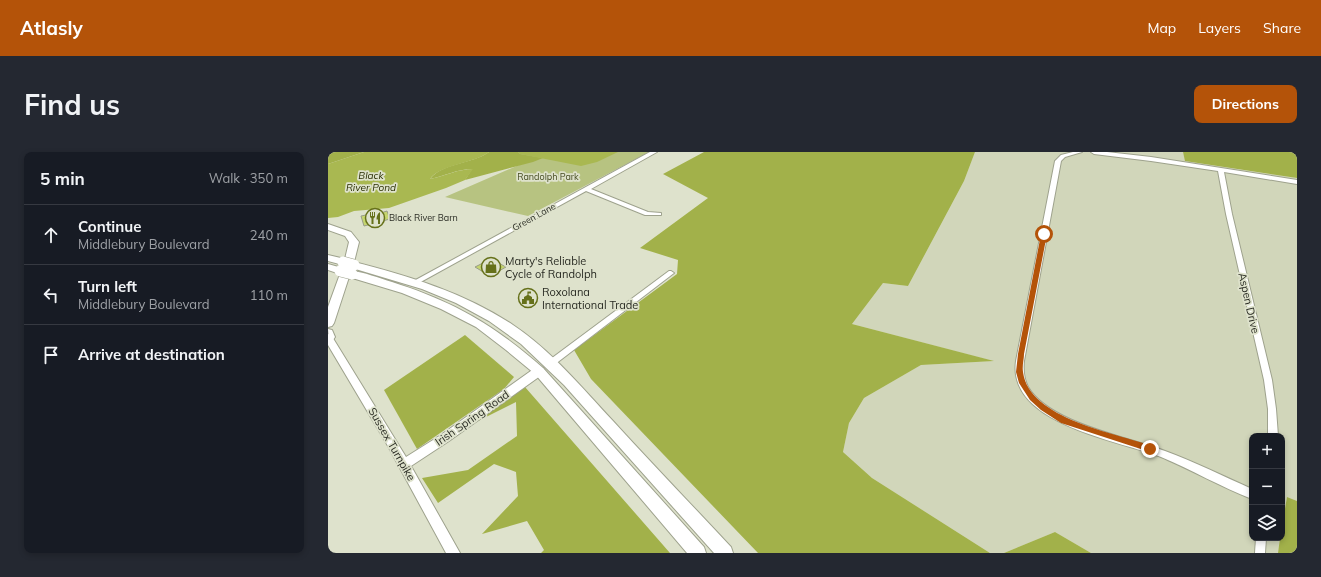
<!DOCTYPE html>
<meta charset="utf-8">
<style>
:root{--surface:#171b24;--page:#242831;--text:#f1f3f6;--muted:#9ea1a6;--line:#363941;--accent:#b45309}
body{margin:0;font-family:Mulish,sans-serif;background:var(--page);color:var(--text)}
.controls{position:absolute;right:12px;bottom:12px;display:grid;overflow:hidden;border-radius:8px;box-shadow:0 2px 6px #0003}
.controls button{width:36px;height:36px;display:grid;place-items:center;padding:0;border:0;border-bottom:1px solid var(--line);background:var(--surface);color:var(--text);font:20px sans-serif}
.stop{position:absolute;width:12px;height:12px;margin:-9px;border:3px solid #b45309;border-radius:50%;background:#fff}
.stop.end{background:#b45309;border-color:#fff;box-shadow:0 1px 4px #0008}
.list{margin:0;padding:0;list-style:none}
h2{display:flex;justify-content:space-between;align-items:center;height:52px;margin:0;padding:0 16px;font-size:17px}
h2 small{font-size:13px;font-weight:400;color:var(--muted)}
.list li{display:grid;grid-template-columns:26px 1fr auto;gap:12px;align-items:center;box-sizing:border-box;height:60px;padding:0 16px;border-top:1px solid var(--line)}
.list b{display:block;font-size:15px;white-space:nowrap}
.list p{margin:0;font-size:13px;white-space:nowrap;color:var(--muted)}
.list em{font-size:13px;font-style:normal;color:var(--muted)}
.icon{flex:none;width:22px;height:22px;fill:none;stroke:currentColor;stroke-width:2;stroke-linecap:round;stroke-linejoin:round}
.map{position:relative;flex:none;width:969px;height:401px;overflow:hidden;border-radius:8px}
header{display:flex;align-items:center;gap:24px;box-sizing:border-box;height:56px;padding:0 20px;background:var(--accent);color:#fff}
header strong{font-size:19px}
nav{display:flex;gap:22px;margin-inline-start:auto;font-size:14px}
.intro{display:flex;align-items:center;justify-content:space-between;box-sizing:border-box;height:96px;padding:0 24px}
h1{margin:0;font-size:28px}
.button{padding:10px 18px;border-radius:8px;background:var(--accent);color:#fff;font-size:14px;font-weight:700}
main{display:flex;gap:24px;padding:0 24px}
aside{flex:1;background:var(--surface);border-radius:8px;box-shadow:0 2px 6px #0003}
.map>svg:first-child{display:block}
.built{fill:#d1d6ba}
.green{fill:#b7c381}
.forest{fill:#a2b14a}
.water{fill:#a9b851}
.building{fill:#c5d56f;stroke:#989c88}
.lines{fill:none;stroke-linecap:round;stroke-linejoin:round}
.minor-casing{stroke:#9ea28d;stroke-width:2}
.major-casing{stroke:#9ea28d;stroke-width:2}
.highway-casing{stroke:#9ea28d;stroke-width:2}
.minor{fill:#fff;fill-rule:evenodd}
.major{fill:#fff;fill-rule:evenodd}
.highway{fill:#fff;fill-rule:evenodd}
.highway-bridge-casing{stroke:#9ea28d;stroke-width:12;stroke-linecap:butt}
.highway-bridge{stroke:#fff;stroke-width:11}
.route{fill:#b45309}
.labels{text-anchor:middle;stroke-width:3.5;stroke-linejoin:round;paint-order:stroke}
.far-park-label{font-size:9px;fill:#444a20;stroke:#dee2cc}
.far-street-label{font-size:9px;fill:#282a22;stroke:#dee2cc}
.far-poi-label{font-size:9px;fill:#282a22;stroke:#dee2cc;text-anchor:start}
.far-water-label{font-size:10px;font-style:italic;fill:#2a2f03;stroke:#dee2cc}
.poi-label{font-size:11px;fill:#282a22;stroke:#dee2cc;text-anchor:start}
.street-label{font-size:11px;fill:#282a22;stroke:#dee2cc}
</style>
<header>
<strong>Atlasly</strong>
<nav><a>Map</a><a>Layers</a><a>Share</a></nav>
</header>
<div class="intro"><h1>Find us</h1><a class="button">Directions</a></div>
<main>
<aside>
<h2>5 min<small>Walk · 350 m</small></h2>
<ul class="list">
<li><svg class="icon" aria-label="ahead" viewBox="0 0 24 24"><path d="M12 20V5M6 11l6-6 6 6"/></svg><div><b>Continue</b><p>Middlebury Boulevard</p></div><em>240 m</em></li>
<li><svg class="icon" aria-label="left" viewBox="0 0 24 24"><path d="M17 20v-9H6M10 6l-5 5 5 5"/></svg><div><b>Turn left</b><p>Middlebury Boulevard</p></div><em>110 m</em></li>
<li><svg class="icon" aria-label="arrive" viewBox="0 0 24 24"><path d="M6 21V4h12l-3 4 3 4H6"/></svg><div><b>Arrive at destination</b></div></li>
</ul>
</aside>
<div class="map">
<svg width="969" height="401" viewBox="0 0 969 401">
<rect width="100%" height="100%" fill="#dee2cc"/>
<polygon class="built" points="647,0 855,0 858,9 969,26 969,349 959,345 954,374 954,284 924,284 924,386 952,386 950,401 763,401 727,380 676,401 662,401 544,326 515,300 521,271 536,246 593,213 665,209 524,172 555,131 580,134 636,29"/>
<polygon class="green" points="164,0 321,0 200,64 117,45 200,9"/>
<g class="forest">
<polygon points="0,0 36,0 0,12"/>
<path d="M161,0H190L192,2L215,6L205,10L137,28L144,17C130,17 116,24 102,27C114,11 145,12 161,0Z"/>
<polygon points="376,0 647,0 636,29 580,134 555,131 524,172 666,209 593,213 536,246 521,271 515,300 544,326 662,401 430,401 263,227 246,198 349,122 350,108 312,96 380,46 335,22"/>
<polygon points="855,0 969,0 969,26 857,9"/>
<polygon points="137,183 186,225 176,237 89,297 56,238"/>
<polygon points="197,235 342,401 213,401 216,398 199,369 154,382 190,344 188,320 166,312 110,351 94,326 140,318 189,284 188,250 140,274 184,242"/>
<polygon points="959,345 969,349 969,401 950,401 952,386 954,386 954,374"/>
<polygon points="727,380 763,401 676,401"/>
</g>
<g class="water">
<path d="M36,0H161C147,11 111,13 102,27C117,24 130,17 145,17L137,28L118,36L61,56L26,59L10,65L0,66V12Z"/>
<polygon points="190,0 290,0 269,10 253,14 192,2"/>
</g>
<g class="building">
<polygon points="59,59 62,67 36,74 33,64 43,62 43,64"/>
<polygon points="163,107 178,115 162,124 147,115"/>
</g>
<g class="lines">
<defs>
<g id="minor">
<polygon points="322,0 329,0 263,37 320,60 333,61 333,63 317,63 258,39 89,132 85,132 84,130"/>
<path d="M745,0H754L737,5L733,9L696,209C695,218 696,227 700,235C721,271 800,285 837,299C867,310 895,324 924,337V347C893,335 864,318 833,305C790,288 679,272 688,209L727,9L733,3Z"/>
<polygon points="763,0 779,0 823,5 969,28 969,32 896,20 904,62 944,228 948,257 950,284 940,284 940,257 936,228 898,62 890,19 823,9 766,2"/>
<polygon points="341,119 343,119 346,121 226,213 220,213 219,211 220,209"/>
<polygon points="928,386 938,386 937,401 927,401"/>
</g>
<polygon id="major" points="0,182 3,183 78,305 113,283 207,216 215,216 216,219 215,222 121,289 83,314 132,401 118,401 60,294 0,193"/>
<g id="highway">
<path d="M0,72L23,80L31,90L26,110C81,124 137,141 185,173C224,199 254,236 285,269C324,312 364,353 403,395L405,401H386L236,233L193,192L161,169L128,151L94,137L24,116L23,119C36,120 51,126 64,130C127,150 166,173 215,216L376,395L378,401H359L207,222L178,198L148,175L113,157L74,141L21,125L6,171L4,174L0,175V155L12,122L0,118V112L14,116L15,113L0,109V103L17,107L21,90L17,84L0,78Z"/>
<polygon points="0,177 4,178 7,185 5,188 1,189"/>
</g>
</defs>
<use href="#minor" class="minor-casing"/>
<use href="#major" class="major-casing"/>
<use href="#highway" class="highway-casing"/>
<use href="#minor" class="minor"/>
<use href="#major" class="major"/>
<use href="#highway" class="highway"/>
<defs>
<g id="highway-bridge">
<polyline points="15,110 26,113"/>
<polyline points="12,119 24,122"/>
</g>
</defs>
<use href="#highway-bridge" class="highway-bridge-casing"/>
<use href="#highway-bridge" class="highway-bridge"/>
</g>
<path class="route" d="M716,80L719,82L696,202C696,207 694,214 695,220C701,267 788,281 824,294V299L822,300L733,271L713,258L702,248L691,231L688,220L690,202L713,82Z"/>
<defs>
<symbol id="restaurant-ring" viewBox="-11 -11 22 22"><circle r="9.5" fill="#dee2cc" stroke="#66711a" stroke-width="1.5"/><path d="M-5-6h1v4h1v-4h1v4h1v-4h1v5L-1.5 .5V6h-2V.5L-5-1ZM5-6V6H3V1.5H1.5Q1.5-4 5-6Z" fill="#66711a"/></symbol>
<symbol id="shop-ring" viewBox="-11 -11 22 22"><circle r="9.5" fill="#dee2cc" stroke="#66711a" stroke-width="1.5"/><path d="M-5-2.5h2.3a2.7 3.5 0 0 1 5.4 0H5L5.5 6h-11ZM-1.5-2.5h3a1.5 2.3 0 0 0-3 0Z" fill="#66711a"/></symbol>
<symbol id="civic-ring" viewBox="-11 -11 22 22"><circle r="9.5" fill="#dee2cc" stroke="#66711a" stroke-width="1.5"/><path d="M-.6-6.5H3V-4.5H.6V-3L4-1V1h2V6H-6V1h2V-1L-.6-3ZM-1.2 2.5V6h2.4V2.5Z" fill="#66711a"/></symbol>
</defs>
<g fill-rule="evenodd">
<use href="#restaurant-ring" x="36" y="55" width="22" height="22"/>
<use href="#shop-ring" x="152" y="104" width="22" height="22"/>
<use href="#civic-ring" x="189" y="135" width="22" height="22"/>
</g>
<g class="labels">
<g class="far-park-label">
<text x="220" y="28">Randolph Park</text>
</g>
<g class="far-street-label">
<text transform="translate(206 65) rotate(-29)" y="3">Green Lane</text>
</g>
<g class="far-poi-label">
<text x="61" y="69">Black River Barn</text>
</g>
<g class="far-water-label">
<text x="43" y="27">Black<tspan x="43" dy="12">River Pond</tspan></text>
</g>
<g class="poi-label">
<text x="177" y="113">Marty's Reliable<tspan x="177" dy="13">Cycle of Randolph</tspan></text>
<text x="214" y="144">Roxolana<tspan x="214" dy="13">International Trade</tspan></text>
</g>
<g class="street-label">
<text transform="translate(921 151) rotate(77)" y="4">Aspen Drive</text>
<text transform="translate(144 266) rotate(-35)" y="4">Irish Spring Road</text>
<text transform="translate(64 292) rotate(60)" y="4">Sussex Turnpike</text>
</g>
</g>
</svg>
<div class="controls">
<button>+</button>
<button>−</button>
<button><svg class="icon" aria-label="layers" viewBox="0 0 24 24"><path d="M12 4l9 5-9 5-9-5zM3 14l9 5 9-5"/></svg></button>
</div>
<div class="stop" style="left:716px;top:82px"></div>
<div class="stop end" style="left:822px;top:297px"></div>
</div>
</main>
